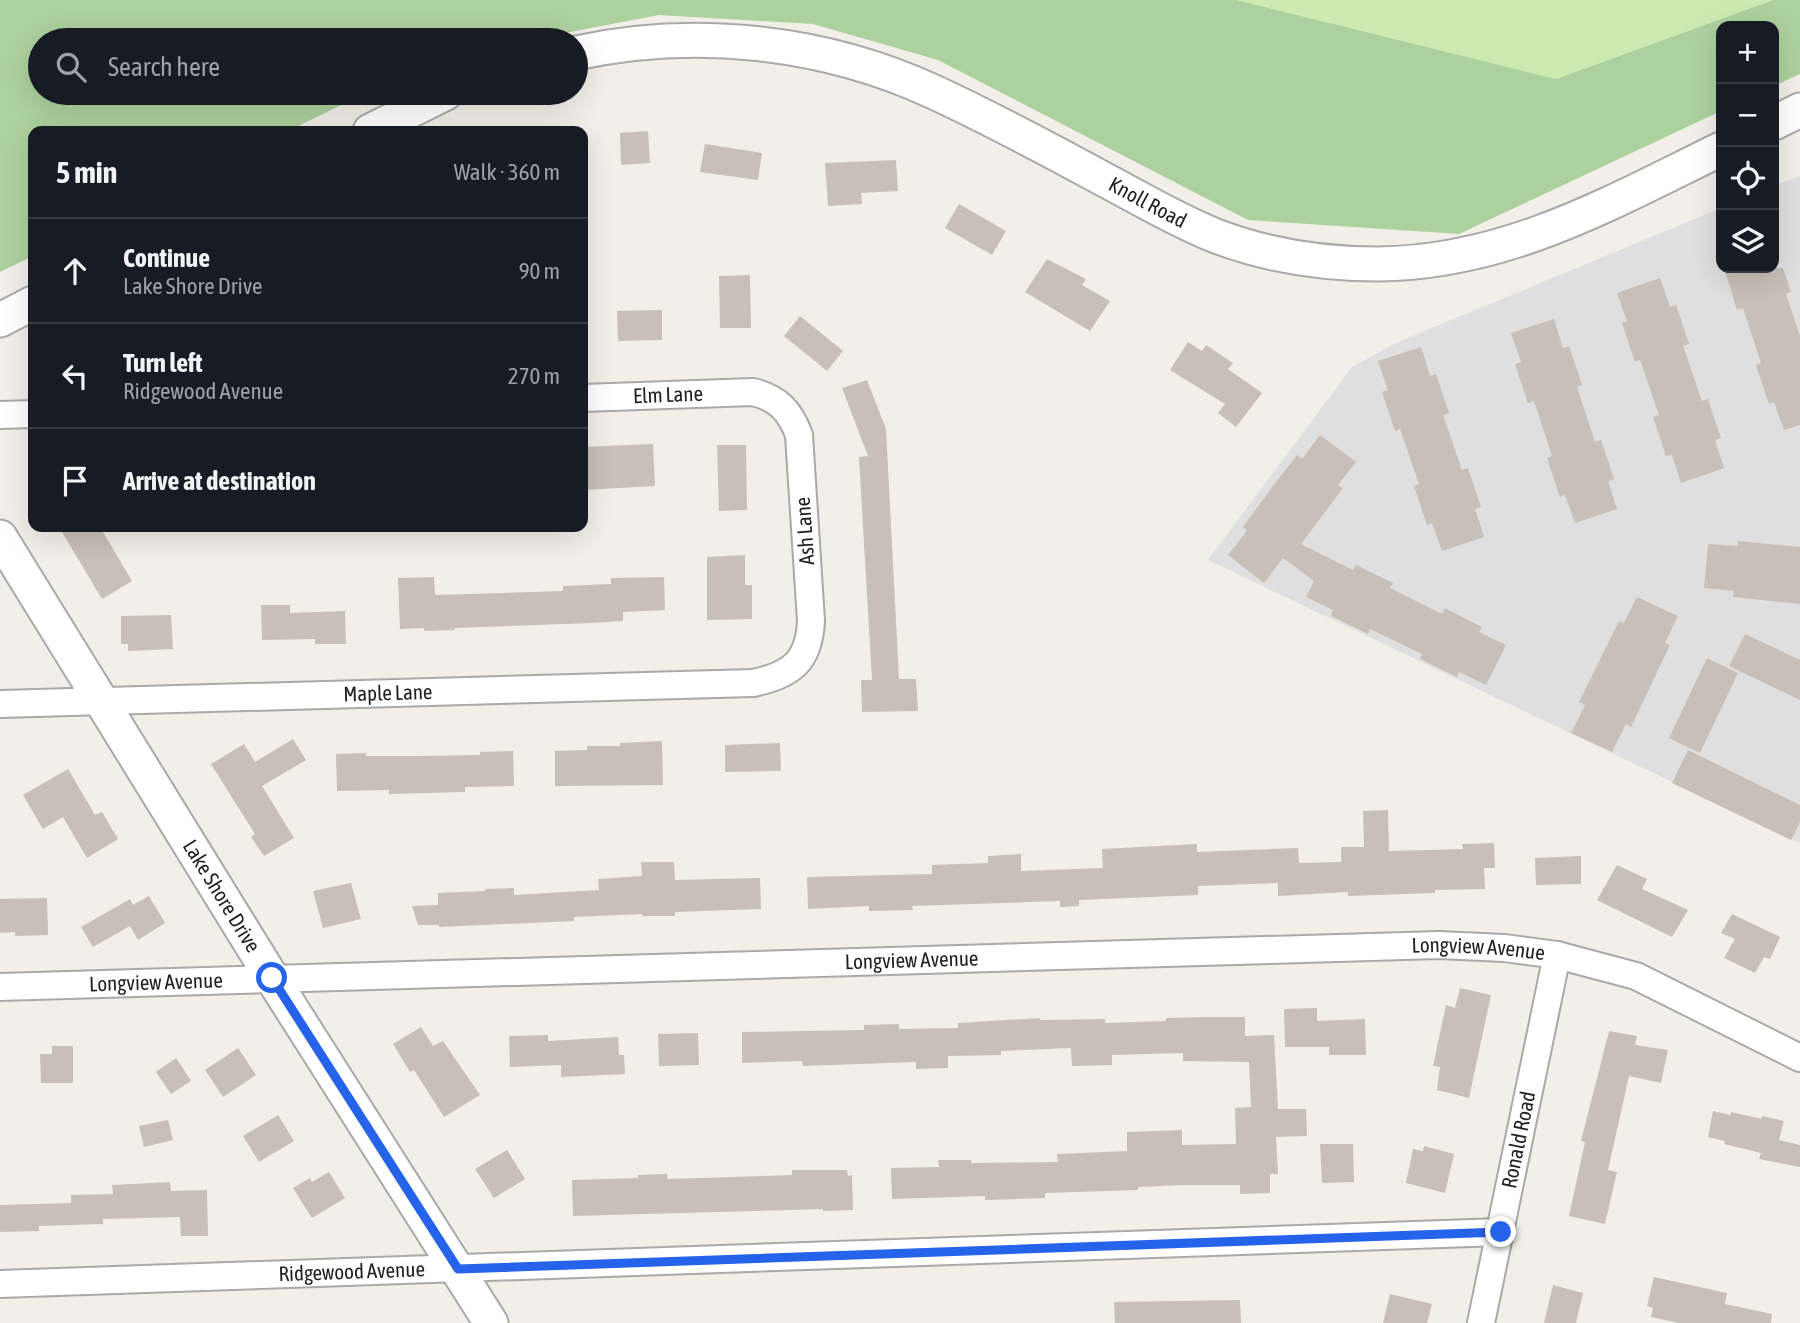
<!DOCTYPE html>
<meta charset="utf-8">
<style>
:root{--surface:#171b24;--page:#20242c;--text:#f1f3f6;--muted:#9ea1a6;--line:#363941}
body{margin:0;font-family:"Asap Condensed",sans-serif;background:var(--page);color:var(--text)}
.controls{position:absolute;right:21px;top:21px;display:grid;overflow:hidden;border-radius:14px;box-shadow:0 7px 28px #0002}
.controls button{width:63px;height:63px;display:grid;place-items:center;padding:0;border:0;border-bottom:2px solid var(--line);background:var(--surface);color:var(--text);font:35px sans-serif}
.stop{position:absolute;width:21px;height:21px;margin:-16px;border:5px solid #2563eb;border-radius:50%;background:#fff}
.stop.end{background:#2563eb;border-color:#fff;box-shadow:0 2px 7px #0008}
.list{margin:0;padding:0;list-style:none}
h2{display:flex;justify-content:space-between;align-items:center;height:91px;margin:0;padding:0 28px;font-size:30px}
h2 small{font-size:23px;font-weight:400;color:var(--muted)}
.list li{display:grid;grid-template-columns:46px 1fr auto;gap:21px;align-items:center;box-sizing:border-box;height:105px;padding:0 28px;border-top:2px solid var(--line)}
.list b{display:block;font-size:26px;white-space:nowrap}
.list p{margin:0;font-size:23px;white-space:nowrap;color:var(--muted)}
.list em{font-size:23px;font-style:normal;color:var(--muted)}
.icon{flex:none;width:38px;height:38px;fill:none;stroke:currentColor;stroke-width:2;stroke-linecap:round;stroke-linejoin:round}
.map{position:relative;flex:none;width:1800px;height:1323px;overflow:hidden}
.search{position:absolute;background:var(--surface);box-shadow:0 7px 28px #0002;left:28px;top:28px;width:560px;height:77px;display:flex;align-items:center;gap:18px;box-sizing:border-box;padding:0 24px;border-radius:38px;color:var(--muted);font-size:26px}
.panel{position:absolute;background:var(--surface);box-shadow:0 7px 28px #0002;left:28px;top:126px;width:560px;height:406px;border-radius:14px}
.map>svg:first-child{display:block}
.residential{fill:#e0dfdf}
.grass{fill:#cdebb0}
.forest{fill:#add19e}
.building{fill:#c7bfb8}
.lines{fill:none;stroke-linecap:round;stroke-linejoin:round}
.minor-casing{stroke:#a9a9a9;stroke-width:30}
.tertiary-casing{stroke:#a9a9a9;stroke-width:37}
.minor{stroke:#fff;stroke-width:26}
.tertiary{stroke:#fff;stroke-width:33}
.route{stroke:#2563eb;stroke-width:9}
.labels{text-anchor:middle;stroke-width:5;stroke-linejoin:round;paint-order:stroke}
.street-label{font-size:21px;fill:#222;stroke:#fff}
</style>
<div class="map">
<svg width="1800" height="1323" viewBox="0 0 1800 1323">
<rect width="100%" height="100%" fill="#f2efe9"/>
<polygon class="residential" points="1800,176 1800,843 1208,560 1352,367 1398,342 1721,208 1721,268 1774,268 1774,186"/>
<polygon class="grass" points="1237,0 1773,0 1556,79"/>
<polygon class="forest" points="0,0 1237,0 1556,79 1773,0 1800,0 1800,74 1774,86 1774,26 1721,26 1721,111 1459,234 1248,220 938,60 813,24 659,15 528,40 40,40 40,93 366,93 288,131 33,131 33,256 0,272"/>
<g class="building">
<polygon points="648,131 650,163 621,165 620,133"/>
<polygon points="705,144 762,153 758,180 700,172"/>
<polygon points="896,160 898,191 861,193 862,204 828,206 825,163"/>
<polygon points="959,204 1006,231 992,255 945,228"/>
<polygon points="1047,259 1086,279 1082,285 1110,301 1090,331 1025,292"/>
<polygon points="1724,268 1783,268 1791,292 1786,294 1800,336 1800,425 1784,430 1774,402 1769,404 1756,365 1761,363 1743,308 1737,310"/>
<polygon points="750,275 751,328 720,328 719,276"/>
<polygon points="1660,278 1670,307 1676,305 1689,344 1683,346 1702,401 1708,399 1721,438 1715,440 1724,468 1681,483 1672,455 1666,456 1653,417 1659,415 1640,360 1635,362 1622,323 1627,321 1617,293"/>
<polygon points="662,310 662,340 618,341 617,311"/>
<polygon points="800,316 843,351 827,371 784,336"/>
<polygon points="1554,319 1563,348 1569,346 1582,385 1577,387 1595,442 1601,440 1614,479 1608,481 1617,509 1575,523 1565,495 1560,497 1547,458 1552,456 1534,401 1528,403 1515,364 1521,362 1511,333"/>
<polygon points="1188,342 1202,351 1206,345 1233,363 1228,369 1262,393 1236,427 1218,413 1225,404 1170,370"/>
<polygon points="1421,347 1430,376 1436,374 1449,413 1443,415 1462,470 1468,468 1481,507 1475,509 1484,537 1442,551 1432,523 1427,525 1414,486 1419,484 1400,429 1395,431 1382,392 1388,390 1378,361"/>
<polygon points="867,380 886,429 899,679 916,679 918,711 862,712 861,680 872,680 859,457 868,456 842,388"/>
<polygon points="1320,435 1356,462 1338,485 1343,488 1301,544 1353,570 1356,565 1393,583 1390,588 1442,614 1445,608 1482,627 1479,632 1506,645 1486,685 1459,672 1457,677 1420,659 1422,654 1370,629 1368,634 1331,616 1333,610 1306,597 1314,581 1283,558 1264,583 1228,555 1247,531 1243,527 1267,494 1297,455 1302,459"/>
<polygon points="653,444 655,486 583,490 583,447"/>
<polygon points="717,445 746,445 747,510 719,511"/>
<polygon points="59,527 100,527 132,581 102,599"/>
<polygon points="1738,541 1800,547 1800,604 1733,597 1734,591 1704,588 1708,544 1738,546"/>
<polygon points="745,555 745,585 752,585 752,619 707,620 707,557"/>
<polygon points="434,577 435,595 563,591 563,586 611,584 611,578 664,577 665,610 623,612 623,621 591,623 454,628 455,630 424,631 424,628 400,629 398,578"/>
<polygon points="1637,597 1678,616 1665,643 1670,645 1631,727 1626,724 1612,752 1571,733 1585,705 1579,702 1619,621 1624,623"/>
<polygon points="261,605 290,605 290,613 345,611 346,644 315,644 315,639 262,640"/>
<polygon points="171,615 173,649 128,651 128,644 121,644 121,616"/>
<polygon points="1745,634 1800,660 1800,700 1729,666"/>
<polygon points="1707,658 1738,673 1700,753 1669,738"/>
<polygon points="293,739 306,760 262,786 294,838 264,856 251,837 255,834 211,764 244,744 255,762"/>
<polygon points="662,741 663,785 555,786 555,751 587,750 587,746 620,746 620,743"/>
<polygon points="780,743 781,771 725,772 725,745"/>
<polygon points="1688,750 1800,805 1800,822 1791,840 1672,783"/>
<polygon points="513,751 514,786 465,787 465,792 389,794 389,790 337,791 336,754 366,753 366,756 416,756 480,755 480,752"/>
<polygon points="68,769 95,815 102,812 118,839 87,858 63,817 43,829 23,795"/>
<polygon points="1388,810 1389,851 1463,849 1462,844 1494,843 1495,868 1484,868 1485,889 1435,890 1435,893 1348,896 1348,892 1278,896 1278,883 1198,886 1198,895 1079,900 1079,906 1060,907 1060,901 912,906 913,910 869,911 869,906 808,909 807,877 932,874 932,865 988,863 988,856 1021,854 1021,871 1103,868 1102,849 1197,844 1197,852 1298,848 1299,863 1341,862 1341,847 1364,847 1363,811"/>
<polygon points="1581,856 1581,884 1536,885 1535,858"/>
<polygon points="641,862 674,862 675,880 760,878 761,909 675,912 675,916 642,916 642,914 574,917 574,921 439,927 439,925 418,925 412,906 438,905 438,893 485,891 485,889 514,888 514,895 599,890 598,879 642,876"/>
<polygon points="1617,865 1647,879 1642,889 1688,910 1672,937 1597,900"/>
<polygon points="351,883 361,919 323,928 313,891"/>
<polygon points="149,896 165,923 138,940 130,926 93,947 81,927 130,899 133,905"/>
<polygon points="47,898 48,935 15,936 15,932 0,933 0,899"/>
<polygon points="1732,914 1780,937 1770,959 1764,957 1755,973 1724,958 1735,939 1721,933"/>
<polygon points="1460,988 1491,995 1469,1098 1437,1090 1440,1067 1433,1066 1446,1005 1455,1008"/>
<polygon points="1317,1008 1317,1021 1365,1019 1366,1055 1329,1055 1329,1047 1285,1047 1284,1009"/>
<polygon points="1202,1017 1245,1017 1245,1036 1274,1035 1278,1109 1306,1109 1307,1136 1276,1137 1278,1174 1270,1174 1270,1193 1240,1194 1240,1185 1184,1185 1138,1187 1138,1190 1045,1193 1045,1198 985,1200 985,1196 892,1199 891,1168 939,1167 938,1160 971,1160 971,1163 1058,1162 1057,1154 1127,1151 1127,1132 1182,1130 1182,1145 1236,1144 1235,1108 1251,1107 1249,1062 1183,1061 1183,1053 1112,1055 1112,1065 1072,1066 1071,1048 1001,1051 1001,1055 948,1056 948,1068 916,1069 916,1062 803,1066 802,1061 742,1063 742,1032 864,1030 864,1025 899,1024 899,1029 958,1028 958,1023 1040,1018 1040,1020 1105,1019 1105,1023 1166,1021 1166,1018"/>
<polygon points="421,1027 433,1046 443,1041 480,1095 444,1117 414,1070 410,1072 393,1044"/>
<polygon points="1609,1031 1637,1036 1635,1045 1668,1050 1661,1083 1629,1076 1608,1170 1617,1172 1605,1224 1569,1216 1585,1142 1581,1141"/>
<polygon points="698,1033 699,1065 659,1066 658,1034"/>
<polygon points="548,1035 548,1041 618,1037 619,1055 624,1055 625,1074 561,1077 561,1065 510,1067 509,1036"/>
<polygon points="52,1046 73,1046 73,1083 41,1083 40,1054 52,1054"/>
<polygon points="238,1048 256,1075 223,1097 205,1070"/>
<polygon points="176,1058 191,1081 171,1094 156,1072"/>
<polygon points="1713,1111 1730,1115 1731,1112 1762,1119 1762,1116 1784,1121 1779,1140 1800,1145 1800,1167 1759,1159 1761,1153 1724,1144 1725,1141 1708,1137"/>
<polygon points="278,1115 294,1141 259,1162 243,1136"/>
<polygon points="168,1120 173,1140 144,1147 139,1126"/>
<polygon points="1320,1144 1353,1144 1354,1182 1322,1183"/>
<polygon points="1424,1146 1454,1154 1445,1193 1406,1183 1413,1149 1423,1151"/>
<polygon points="507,1150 525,1179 494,1198 475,1169"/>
<polygon points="792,1170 847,1170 848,1176 852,1175 853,1210 823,1211 823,1209 573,1216 572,1180 638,1178 638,1175 667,1174 667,1179 792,1175"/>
<polygon points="329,1172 345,1198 312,1218 293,1188 310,1178 312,1182"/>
<polygon points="170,1182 171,1191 207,1190 208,1236 181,1236 180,1217 103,1219 103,1224 39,1226 39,1231 0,1232 0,1205 71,1203 71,1195 113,1194 112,1185"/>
<polygon points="1654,1277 1727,1293 1725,1304 1772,1314 1771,1323 1678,1323 1651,1317 1653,1308 1647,1306"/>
<polygon points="1553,1285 1583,1293 1576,1323 1544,1323"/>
<polygon points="1390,1294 1432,1304 1427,1323 1383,1323"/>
<polygon points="1240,1300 1241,1323 1115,1323 1114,1302"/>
</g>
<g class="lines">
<defs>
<g id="minor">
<polyline points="0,415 33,414"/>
<path id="s1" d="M0,704L753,683C791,675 809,662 811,621L799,435C790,411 778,398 753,392L583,398"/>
<path id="s2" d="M0,987L1439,945L1504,948L1557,955L1636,976L1800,1058"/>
<path id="s3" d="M0,1284L1501,1232"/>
<path id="s4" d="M1481,1323L1557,955"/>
</g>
<g id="tertiary">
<path id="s5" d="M576,53C694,27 824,41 934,92C992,119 1050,150 1107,181C1143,200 1178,221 1216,236C1266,255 1324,264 1378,264C1506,263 1610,203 1721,149"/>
<polyline points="1774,123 1800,110"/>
<polyline points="370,131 446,93"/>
<polyline points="0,320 33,303"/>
<path id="s6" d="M0,537L272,978L491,1323"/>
</g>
</defs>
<use href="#minor" class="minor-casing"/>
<use href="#tertiary" class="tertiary-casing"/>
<use href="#minor" class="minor"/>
<use href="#tertiary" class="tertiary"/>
</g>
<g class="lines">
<polyline class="route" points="272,978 458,1269 1501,1232"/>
</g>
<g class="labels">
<g class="street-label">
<text dy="7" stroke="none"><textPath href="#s5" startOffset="607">Knoll Road</textPath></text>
<text transform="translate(668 395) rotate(-2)" y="7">Elm Lane</text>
<text transform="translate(805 531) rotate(-94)" y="7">Ash Lane</text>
<text dy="7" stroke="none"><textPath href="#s1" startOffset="388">Maple Lane</textPath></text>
<text dy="7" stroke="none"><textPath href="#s6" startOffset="422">Lake Shore Drive</textPath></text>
<text dy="7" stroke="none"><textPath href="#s2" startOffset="1479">Longview Avenue</textPath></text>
<text dy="7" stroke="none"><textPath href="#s2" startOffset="912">Longview Avenue</textPath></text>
<text dy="7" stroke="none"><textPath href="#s2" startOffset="156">Longview Avenue</textPath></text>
<text dy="7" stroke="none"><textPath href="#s4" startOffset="187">Ronald Road</textPath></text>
<text dy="7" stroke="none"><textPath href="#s3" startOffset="352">Ridgewood Avenue</textPath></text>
</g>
</g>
</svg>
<div class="controls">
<button>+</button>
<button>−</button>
<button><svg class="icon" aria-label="locate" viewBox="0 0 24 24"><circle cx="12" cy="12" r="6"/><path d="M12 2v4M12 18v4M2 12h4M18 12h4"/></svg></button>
<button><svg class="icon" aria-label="layers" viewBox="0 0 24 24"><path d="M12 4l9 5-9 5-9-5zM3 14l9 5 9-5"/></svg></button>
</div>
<div class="stop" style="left:272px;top:978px"></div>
<div class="stop end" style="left:1501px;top:1232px"></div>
<div class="search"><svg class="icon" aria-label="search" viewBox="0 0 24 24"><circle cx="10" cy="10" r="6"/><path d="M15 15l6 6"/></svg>Search here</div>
<section class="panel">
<h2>5 min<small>Walk · 360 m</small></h2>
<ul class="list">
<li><svg class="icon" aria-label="ahead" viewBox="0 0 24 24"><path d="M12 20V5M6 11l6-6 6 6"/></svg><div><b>Continue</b><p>Lake Shore Drive</p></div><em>90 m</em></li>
<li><svg class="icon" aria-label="left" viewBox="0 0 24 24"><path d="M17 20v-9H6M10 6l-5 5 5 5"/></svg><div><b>Turn left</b><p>Ridgewood Avenue</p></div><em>270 m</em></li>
<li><svg class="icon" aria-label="arrive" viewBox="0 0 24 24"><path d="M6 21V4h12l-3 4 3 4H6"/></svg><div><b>Arrive at destination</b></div></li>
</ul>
</section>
</div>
